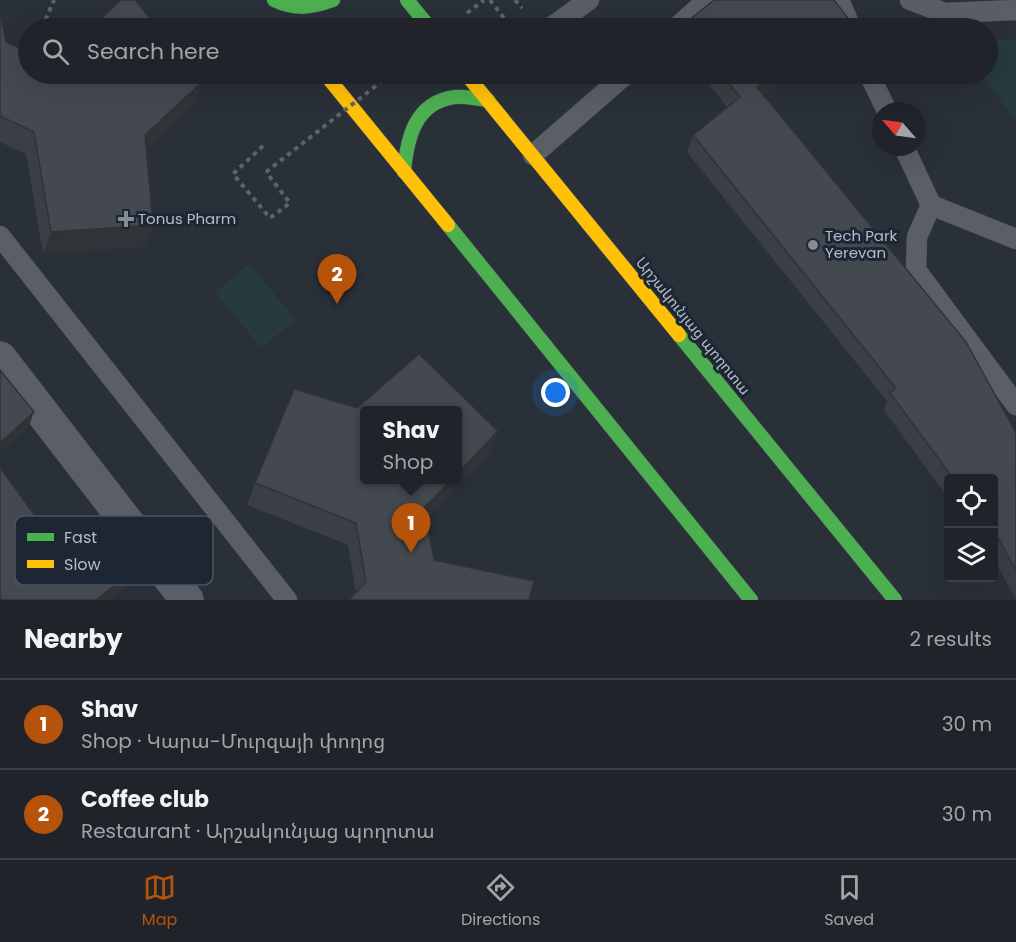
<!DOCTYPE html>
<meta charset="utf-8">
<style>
:root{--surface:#20242a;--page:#282c32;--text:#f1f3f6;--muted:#a2a4a8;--line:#3d4147;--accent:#b45309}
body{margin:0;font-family:Poppins,"Noto Sans Armenian",sans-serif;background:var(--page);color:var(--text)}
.controls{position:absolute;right:18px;bottom:18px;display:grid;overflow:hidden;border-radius:6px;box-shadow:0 6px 24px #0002}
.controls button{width:54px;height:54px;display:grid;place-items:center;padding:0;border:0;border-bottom:2px solid var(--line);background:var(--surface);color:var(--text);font:30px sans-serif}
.compass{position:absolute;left:872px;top:102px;width:54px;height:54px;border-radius:50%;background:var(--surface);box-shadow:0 6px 24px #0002;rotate:298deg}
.you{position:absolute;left:556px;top:393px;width:21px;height:21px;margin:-15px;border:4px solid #fff;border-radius:50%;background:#1a73e8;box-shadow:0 0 0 9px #1a73e833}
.badge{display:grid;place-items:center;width:39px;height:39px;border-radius:50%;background:var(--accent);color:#fff;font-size:20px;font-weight:700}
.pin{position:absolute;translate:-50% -50px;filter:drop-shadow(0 2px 3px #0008)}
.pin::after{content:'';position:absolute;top:32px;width:21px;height:18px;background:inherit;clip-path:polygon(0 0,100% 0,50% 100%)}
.popup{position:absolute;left:360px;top:406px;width:102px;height:78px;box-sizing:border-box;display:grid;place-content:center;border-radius:6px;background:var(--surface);filter:drop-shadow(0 2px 4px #0005);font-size:20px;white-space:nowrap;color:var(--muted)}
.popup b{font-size:22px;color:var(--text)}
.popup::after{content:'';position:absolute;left:50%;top:100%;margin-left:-12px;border:12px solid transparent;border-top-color:var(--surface)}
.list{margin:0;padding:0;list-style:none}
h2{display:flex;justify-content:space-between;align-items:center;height:78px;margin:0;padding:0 24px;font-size:26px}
h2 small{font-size:20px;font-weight:400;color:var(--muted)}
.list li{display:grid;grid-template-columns:39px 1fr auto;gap:18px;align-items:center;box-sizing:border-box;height:90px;padding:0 24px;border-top:2px solid var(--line)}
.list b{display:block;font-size:22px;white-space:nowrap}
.list p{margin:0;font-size:20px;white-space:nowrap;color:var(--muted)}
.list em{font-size:20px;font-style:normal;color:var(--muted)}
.icon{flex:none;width:33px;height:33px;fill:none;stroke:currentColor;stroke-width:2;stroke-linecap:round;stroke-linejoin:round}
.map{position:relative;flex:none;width:1016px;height:600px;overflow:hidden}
.search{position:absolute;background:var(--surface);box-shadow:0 6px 24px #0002;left:18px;right:18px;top:18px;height:66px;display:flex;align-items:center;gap:15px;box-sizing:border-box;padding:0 21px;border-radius:33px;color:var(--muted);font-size:22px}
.sheet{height:258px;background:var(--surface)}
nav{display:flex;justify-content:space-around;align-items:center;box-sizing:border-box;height:84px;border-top:2px solid var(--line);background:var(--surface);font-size:16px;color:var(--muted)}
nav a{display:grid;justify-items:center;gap:3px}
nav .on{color:var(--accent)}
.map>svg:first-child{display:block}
.green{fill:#273a3e}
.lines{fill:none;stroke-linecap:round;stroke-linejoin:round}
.lane-casing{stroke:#484c53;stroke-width:21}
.street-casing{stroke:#484c53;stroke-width:34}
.fast-casing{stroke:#484c55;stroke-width:15}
.slow-casing{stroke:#484c55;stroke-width:15}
.path{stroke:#5d636a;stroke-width:4;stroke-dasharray:4.5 4.5;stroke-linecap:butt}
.lane{stroke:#5a5e66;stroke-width:20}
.street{stroke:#5a5e66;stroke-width:33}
.fast{stroke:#4caf50;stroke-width:14}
.slow{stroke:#ffc107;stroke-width:14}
.path-bridge{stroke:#5d636a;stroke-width:4;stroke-dasharray:4.5 4.5;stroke-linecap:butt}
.wall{fill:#3a3f45}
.shaded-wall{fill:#303338}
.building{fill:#444950;stroke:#303338;stroke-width:1.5}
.poi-dot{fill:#848b96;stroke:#1d2633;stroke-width:2}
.labels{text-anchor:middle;stroke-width:6;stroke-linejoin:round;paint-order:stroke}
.poi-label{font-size:15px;fill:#b4bcc9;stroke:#1d2633;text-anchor:start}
.street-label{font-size:15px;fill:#b4bcc9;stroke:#1d2633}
.key{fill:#1d2633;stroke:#4a5360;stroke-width:1.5}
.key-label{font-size:16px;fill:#b4bcc9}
</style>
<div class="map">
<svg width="1016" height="600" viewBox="0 0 1016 600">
<rect width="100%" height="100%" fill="#2a3038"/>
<g class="green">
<polygon points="1016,39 1016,121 981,74 988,74 988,40"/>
<polygon points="249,264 296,320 261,348 215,292"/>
</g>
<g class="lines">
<defs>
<g id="lane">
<polyline points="839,0 851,28"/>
<polyline points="910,0 945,13 1016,10"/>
<polyline points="550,28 589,0"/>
<polyline points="676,28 707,0"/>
<polyline points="869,74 887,111"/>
<polyline points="904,147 931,205 1016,239"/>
<polyline points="533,155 626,74"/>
<polyline points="931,205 917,237 916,270 1016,405"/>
<polyline points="0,236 287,600"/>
</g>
<polyline id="street" points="0,358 187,600"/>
<g id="fast">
<path d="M274,0C295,10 311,8 333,0"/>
<polyline points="407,0 430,28"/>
<path d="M404,172C407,138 415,102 455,97C466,96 477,99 488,100"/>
<polyline points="448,225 751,600"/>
<polyline points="679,335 895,600"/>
</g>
<g id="slow">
<polyline points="325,74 448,225"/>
<polyline points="466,74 679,335"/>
</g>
</defs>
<use href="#lane" class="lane-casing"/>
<use href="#street" class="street-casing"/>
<use href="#fast" class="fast-casing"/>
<use href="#slow" class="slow-casing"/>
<g class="path">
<polyline points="490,0 511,27 514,25"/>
<polyline points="515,0 522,8"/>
<polyline points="467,13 484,0"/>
<polyline points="42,28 54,0"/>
<polyline points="263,146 233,174 270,218 290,203 266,172"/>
</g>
<use href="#lane" class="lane"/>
<use href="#street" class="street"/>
<use href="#fast" class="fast"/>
<use href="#slow" class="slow"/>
<polyline class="path-bridge" points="266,172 391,74"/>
</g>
<g class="wall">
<polygon points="0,12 6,42 28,74 194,104 146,149 153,225 145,247 43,254 26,154 0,142"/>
<polygon points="701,74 791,74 763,95 1016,433 1016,599 993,558 993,478 948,478 948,498 884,410 887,401 687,152 693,135 727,107"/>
<polygon points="357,408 498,431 490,453 356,593 348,545 247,505 255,483"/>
</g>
<g class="shaded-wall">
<polygon points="848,18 844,28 834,28"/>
<polygon points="775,74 791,74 750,104 757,87"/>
<polygon points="202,82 194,104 137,157 145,135"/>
<polygon points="153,225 145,247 43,254 51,232"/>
<polygon points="34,412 29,426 0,453 0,443"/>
<polygon points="498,431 490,453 416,530 424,508 451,480 458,480 458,473"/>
<polygon points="148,559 143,574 109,600 96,600"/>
</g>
<g class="building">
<polygon points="121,0 135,0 158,28 91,28"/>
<polygon points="714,0 834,0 848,18 834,28 686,28 683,25"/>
<polygon points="0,12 6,42 28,52 28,74 196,74 202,82 145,135 153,225 51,232 34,132 0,116"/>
<polygon points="721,74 775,74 757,87 966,342 1016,433 1016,570 993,529 993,478 953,478 890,393 896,388 693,135 740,97"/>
<polygon points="419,354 498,431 458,473 458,411 364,411 364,480 451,480 424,508 434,560 534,581 529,600 349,600 366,582 356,523 255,483 294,389 357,408"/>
<polygon points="0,370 34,412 0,443"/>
<polygon points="0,467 72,568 124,528 148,559 96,600 2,600 0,597"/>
</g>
<g class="poi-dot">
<path d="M123 210h6v6h6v6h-6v6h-6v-6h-6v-6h6z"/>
<circle cx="813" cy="245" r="6"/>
</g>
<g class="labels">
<g class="poi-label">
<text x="138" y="224">Tonus Pharm</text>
<text x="825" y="241">Tech Park<tspan x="825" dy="17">Yerevan</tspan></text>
</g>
<g class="street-label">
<text transform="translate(693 326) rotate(51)" y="5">Արշակունյաց պողոտա</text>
</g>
</g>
<rect x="15" y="516" width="198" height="69" rx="9" class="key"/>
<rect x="27" y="533" width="27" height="8" fill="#4caf50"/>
<rect x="27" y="560" width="27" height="8" fill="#ffc107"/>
<g class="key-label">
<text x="64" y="543">Fast</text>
<text x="64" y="570">Slow</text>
</g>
</svg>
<div class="controls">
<button><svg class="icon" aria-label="locate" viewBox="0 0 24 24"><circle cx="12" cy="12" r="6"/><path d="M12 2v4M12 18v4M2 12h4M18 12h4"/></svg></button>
<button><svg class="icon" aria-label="layers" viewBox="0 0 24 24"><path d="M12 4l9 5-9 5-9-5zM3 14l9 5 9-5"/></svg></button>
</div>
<svg class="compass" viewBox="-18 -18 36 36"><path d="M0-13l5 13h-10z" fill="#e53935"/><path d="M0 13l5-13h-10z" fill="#a2a4a8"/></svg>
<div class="you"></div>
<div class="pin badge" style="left:411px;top:553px">1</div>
<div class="popup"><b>Shav</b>Shop</div>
<div class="pin badge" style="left:337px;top:304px">2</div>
<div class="search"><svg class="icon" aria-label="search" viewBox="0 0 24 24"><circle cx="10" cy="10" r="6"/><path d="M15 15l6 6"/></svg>Search here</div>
</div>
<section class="sheet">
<h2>Nearby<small>2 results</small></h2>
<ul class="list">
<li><span class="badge">1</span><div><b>Shav</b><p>Shop · Կարա-Մուրզայի փողոց</p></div><em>30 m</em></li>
<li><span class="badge">2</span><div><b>Coffee club</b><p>Restaurant · Արշակունյաց պողոտա</p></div><em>30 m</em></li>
</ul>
</section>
<nav>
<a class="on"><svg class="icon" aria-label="map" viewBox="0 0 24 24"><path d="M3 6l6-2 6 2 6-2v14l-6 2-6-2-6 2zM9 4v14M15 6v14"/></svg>Map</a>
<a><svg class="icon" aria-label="directions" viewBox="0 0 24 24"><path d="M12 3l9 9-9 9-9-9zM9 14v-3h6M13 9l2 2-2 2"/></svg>Directions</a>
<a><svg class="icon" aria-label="saved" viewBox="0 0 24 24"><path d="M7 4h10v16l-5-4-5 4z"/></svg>Saved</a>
</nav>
